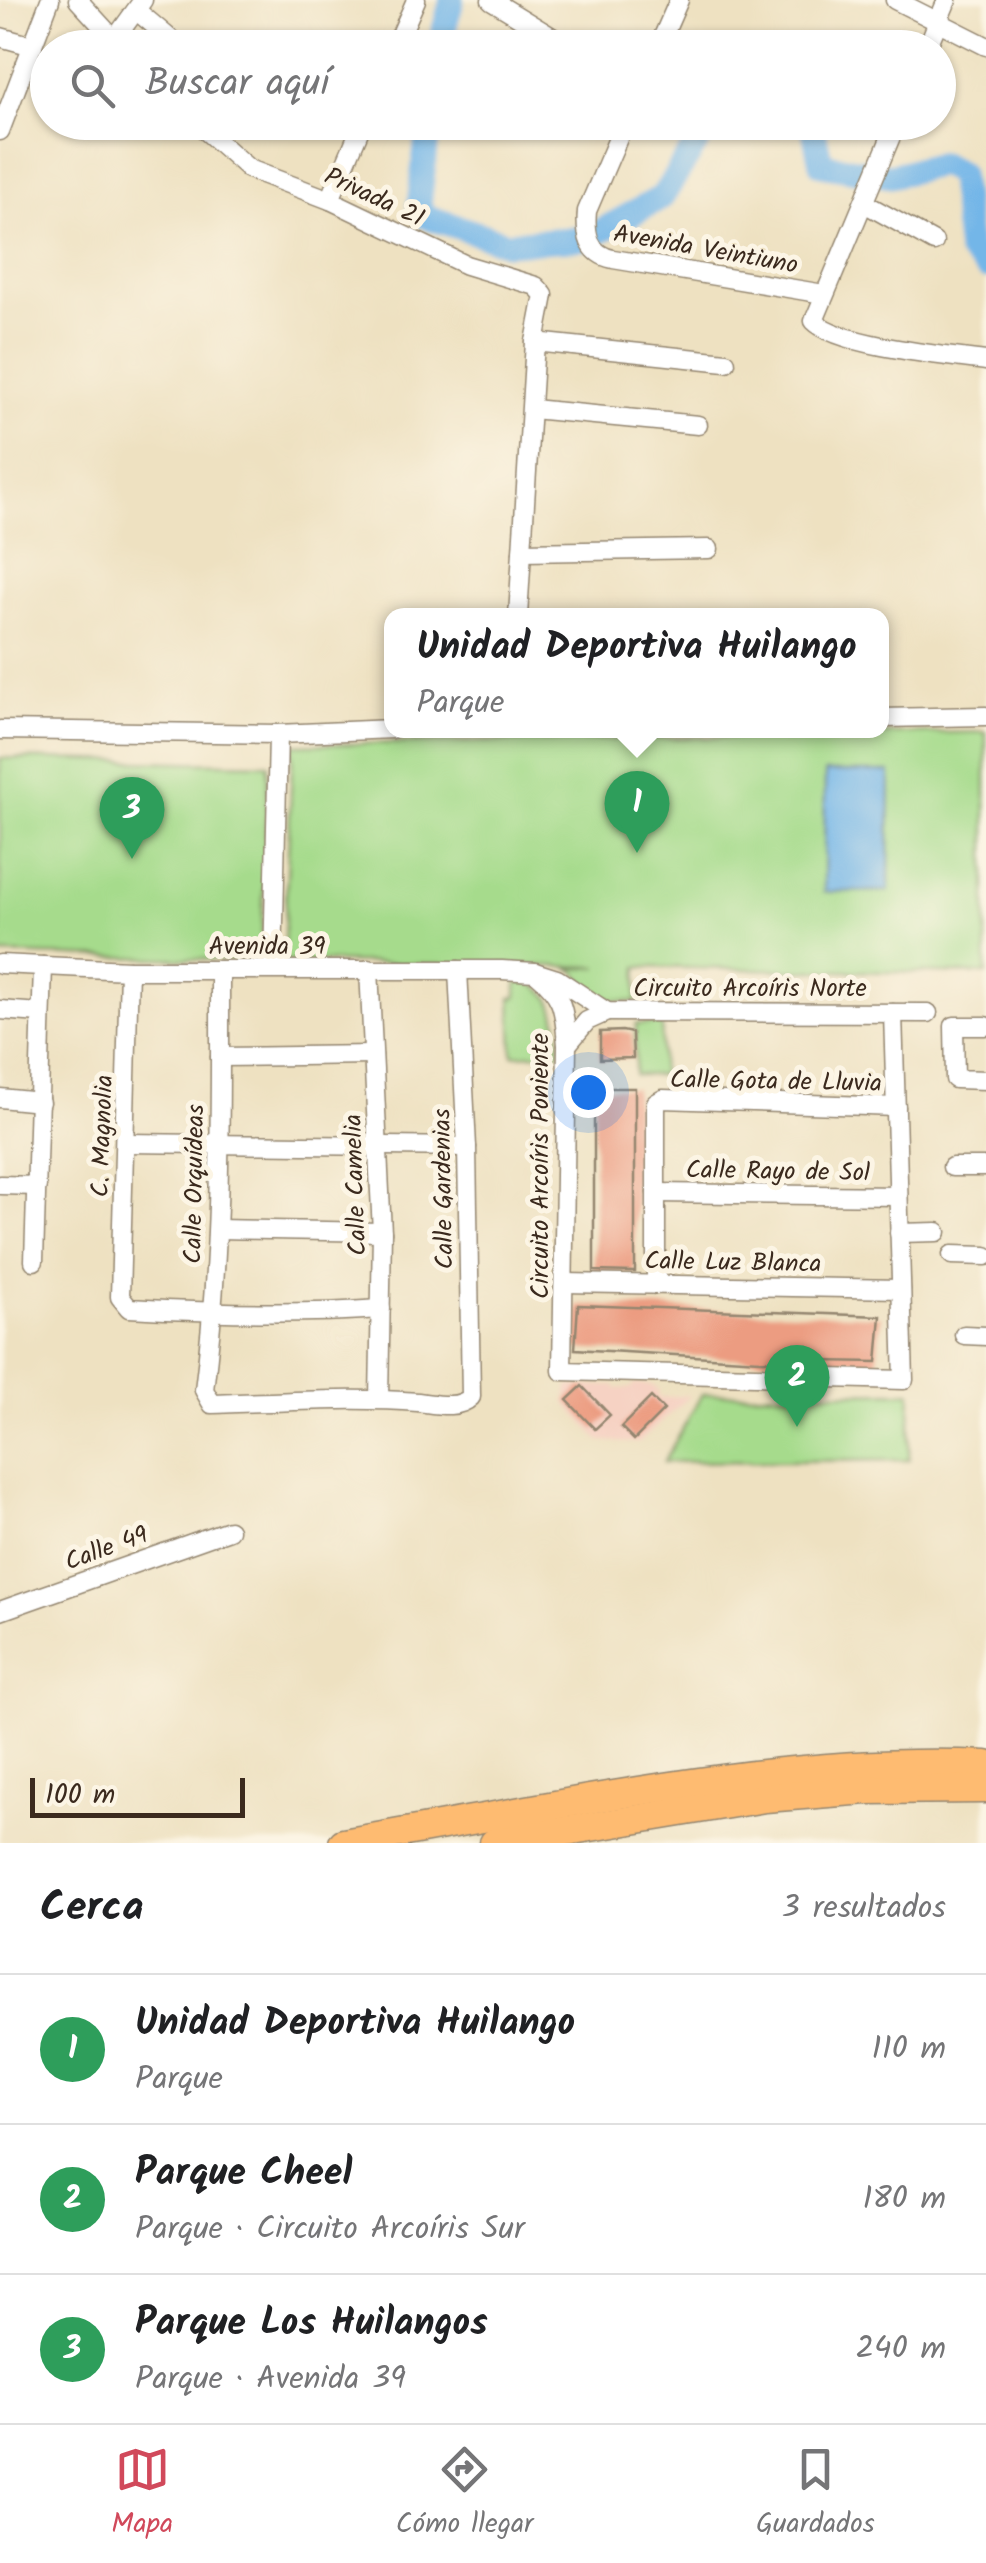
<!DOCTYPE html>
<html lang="es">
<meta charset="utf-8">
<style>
:root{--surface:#fff;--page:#f2f2f2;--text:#202124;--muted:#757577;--line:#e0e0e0;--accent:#d1495b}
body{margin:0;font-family:Kalam,sans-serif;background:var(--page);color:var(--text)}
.scale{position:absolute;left:30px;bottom:25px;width:215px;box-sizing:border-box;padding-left:10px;border:5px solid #3b2a1e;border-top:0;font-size:28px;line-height:35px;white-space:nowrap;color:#3b2a1e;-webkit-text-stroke:8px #fcf5e5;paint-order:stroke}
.you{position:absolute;left:588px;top:1092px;width:35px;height:35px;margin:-25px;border:8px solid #fff;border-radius:50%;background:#1a73e8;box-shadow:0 0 0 15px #1a73e833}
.badge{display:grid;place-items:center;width:65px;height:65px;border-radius:50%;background:var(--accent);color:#fff;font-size:32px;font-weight:700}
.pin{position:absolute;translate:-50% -82px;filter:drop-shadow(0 2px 5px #0008)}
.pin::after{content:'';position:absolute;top:52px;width:35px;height:30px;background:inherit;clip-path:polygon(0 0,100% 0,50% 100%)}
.popup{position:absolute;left:384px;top:608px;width:505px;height:130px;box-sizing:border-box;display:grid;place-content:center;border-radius:20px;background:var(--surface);filter:drop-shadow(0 2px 8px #0005);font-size:32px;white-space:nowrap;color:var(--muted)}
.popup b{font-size:38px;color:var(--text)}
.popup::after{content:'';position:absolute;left:50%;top:100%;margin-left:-20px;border:20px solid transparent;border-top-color:var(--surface)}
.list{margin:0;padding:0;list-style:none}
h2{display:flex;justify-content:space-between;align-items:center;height:130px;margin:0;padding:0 40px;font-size:42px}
h2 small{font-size:32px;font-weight:400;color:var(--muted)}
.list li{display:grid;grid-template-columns:65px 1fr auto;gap:30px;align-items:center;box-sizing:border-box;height:150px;padding:0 40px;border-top:2px solid var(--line)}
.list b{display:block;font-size:38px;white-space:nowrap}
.list p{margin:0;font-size:32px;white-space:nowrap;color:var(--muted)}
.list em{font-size:32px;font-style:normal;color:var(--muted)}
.icon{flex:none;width:55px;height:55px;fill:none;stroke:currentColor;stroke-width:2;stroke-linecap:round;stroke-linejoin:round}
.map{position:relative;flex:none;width:986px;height:1843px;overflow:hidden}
.search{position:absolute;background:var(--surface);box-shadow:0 2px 8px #0004;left:30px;right:30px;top:30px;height:110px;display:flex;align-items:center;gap:25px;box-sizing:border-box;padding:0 35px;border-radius:55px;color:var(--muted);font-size:38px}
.sheet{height:580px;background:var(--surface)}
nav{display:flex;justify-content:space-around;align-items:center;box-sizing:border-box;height:140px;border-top:2px solid var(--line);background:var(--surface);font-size:28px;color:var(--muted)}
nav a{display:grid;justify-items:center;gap:5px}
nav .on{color:var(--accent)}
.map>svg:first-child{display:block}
.built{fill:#f6d2c3}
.green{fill:#a6db8c;stroke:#708255;stroke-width:2.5}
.water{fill:#73b6e8;stroke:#577083;stroke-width:2.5}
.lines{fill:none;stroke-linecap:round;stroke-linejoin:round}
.river{stroke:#73b6e8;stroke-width:25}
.building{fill:#ec9c81}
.minor-casing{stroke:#948670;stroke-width:21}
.highway-casing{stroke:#948670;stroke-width:31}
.minor{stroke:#fff;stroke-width:18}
.highway{stroke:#febb71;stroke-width:28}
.labels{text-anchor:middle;stroke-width:10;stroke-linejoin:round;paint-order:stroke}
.street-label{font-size:25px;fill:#3b2a1e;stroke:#fcf5e5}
</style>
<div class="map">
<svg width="986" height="1843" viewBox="0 0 986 1843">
<rect width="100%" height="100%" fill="#fcf5e5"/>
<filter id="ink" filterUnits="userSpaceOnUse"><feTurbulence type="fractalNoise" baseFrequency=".01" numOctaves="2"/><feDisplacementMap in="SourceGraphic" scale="20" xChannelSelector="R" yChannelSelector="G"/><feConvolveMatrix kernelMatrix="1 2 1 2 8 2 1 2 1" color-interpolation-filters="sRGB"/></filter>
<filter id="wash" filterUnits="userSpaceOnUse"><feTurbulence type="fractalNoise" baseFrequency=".0048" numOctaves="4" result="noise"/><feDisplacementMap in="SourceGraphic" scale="40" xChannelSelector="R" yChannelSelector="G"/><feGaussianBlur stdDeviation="2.25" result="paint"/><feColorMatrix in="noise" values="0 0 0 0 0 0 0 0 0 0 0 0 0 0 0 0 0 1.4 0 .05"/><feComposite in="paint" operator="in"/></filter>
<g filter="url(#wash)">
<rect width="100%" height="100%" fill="#eee1c1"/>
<polygon class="built" points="633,1384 654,1385 658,1390 659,1398 691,1395 638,1443 600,1441 566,1403 568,1386 615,1385 616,1389 633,1388"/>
<g class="green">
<path d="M986,732V974L638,967L636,1002C618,1001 601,1001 589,987C582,980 580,974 571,969L599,967L283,961L293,745Z"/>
<polygon points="0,758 268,764 261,961 0,954"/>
<path d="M517,982C558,983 558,1021 559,1053L513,1055L511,998L517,997Z"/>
<polygon points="636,1024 662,1024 661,1075 635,1075"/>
<polygon points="911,1392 909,1460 664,1462 702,1394"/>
</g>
<polygon class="water" points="825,772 890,772 889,891 824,892"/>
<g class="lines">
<g class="river">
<polyline points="439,48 452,0"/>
<polyline points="429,122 419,205 425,216 506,243 588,238 662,197 710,122"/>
<polyline points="812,122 821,164 890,176 941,164 959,173 969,251 986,267"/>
</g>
</g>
<g id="blocks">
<g class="building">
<polygon points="622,1031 632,1033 633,1058 600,1059 600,1032"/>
<polygon points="594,1088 635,1088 635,1272 594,1271"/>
<polygon points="578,1305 881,1316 877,1362 760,1360 575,1349"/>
<polygon points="582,1386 610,1415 595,1429 567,1400"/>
<polygon points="651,1397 664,1410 634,1440 621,1427"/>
</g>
</g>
</g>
<g filter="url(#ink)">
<use href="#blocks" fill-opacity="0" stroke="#948670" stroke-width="2.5"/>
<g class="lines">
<defs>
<g id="minor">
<polyline points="78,0 122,48"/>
<polyline points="491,0 570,48"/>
<polyline points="895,0 986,46"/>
<polyline points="137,11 181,48"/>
<polyline points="0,37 33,46"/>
<polyline points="115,39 143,0"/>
<polyline points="395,48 416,0"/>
<polyline points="658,48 679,0"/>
<polyline points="927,48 947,0"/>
<polyline points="196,122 249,169 330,200 466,265 536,286 544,295 535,342 518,616"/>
<path d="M625,122L587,211C585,234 588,254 613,259L824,294"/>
<path d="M897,122L814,321C838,346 948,356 986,361"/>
<polyline points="0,131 50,0"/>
<polyline points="330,200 363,122"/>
<polyline points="864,203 934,242"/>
<polyline points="535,342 726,362"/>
<polyline points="532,409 698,425"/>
<polyline points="522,552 709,549"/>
<polyline points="882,718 986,716"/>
<polyline points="0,730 278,734 392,729"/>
<polyline points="0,964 129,970 502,970 535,972 557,979 607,1012 928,1013"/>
<polyline points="273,969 278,734"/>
<polyline points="369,969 382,1232 379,1399"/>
<path d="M129,970L120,1297L129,1308C214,1313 297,1315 381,1309"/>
<path d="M220,970C220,1110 222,1250 204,1390L212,1404C280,1402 350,1397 418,1402C435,1404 458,1410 471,1397L467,1147L458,970"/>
<path d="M535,972C564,996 564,1009 567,1045L562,1371L904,1380L893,1013"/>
<polyline points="0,1010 40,1013"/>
<polyline points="986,1026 954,1026 955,1079 986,1080"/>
<polyline points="567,1045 587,1021 607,1012"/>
<polyline points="220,1057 373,1055"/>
<polyline points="0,1098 40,1102"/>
<polyline points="127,1143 467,1147"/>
<polyline points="952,1167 986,1167"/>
<polyline points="0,1185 37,1186"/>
<polyline points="656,1193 898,1196"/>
<polyline points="218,1229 382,1232"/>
<polyline points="899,1233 937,1232"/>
<polyline points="952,1255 986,1256"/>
<polyline points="34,1261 43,966"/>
<polyline points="565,1283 901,1289"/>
<polyline points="656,1285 656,1103 663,1099 896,1107"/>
<polyline points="964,1335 986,1336"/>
<polyline points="0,1611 229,1530"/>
</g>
<g id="highway">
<path d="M343,1843C551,1808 775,1755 986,1765"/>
<polyline points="494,1843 765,1798 867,1790 986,1789"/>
</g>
</defs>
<use href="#minor" class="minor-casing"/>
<use href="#highway" class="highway-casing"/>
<use href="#minor" class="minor"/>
<use href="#highway" class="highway"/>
</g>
</g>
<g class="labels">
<g class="street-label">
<text transform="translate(375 196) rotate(25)" y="9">Privada 21</text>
<text transform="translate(706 248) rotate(10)" y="9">Avenida Veintiuno</text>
<text x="267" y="954">Avenida 39</text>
<text x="750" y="996">Circuito Arcoíris Norte</text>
<text transform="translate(776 1080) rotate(1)" y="9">Calle Gota de Lluvia</text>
<text transform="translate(101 1136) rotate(-88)" y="9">C. Magnolia</text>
<text transform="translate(539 1166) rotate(-90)" y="9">Circuito Arcoíris Poniente</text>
<text transform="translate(778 1170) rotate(1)" y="9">Calle Rayo de Sol</text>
<text transform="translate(193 1184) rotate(-89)" y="9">Calle Orquídeas</text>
<text transform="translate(354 1185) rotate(-92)" y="9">Calle Camelia</text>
<text transform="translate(442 1189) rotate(-91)" y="9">Calle Gardenias</text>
<text transform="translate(733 1261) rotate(1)" y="9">Calle Luz Blanca</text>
<text transform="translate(106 1547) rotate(-20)" y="9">Calle 49</text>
</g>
</g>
</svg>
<div class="scale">100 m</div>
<div class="you"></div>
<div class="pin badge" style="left:637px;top:853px;background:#2e9e5b">1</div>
<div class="popup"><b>Unidad Deportiva Huilango</b>Parque</div>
<div class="pin badge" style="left:797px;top:1427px;background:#2e9e5b">2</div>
<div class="pin badge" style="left:132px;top:859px;background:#2e9e5b">3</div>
<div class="search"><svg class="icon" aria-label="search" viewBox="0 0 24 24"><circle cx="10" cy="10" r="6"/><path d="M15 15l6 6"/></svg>Buscar aquí</div>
</div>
<section class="sheet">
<h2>Cerca<small>3 resultados</small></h2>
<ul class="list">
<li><span class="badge" style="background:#2e9e5b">1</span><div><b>Unidad Deportiva Huilango</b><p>Parque</p></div><em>110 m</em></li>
<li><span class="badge" style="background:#2e9e5b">2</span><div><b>Parque Cheel</b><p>Parque · Circuito Arcoíris Sur</p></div><em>180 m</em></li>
<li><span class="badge" style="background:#2e9e5b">3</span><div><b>Parque Los Huilangos</b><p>Parque · Avenida 39</p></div><em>240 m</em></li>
</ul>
</section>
<nav>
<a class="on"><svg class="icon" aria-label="map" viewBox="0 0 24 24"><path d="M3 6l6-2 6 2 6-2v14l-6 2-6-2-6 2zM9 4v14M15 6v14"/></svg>Mapa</a>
<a><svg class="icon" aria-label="directions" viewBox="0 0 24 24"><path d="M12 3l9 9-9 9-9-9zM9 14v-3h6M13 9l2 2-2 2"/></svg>Cómo llegar</a>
<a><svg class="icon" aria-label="saved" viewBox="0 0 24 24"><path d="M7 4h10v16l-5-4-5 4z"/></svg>Guardados</a>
</nav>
